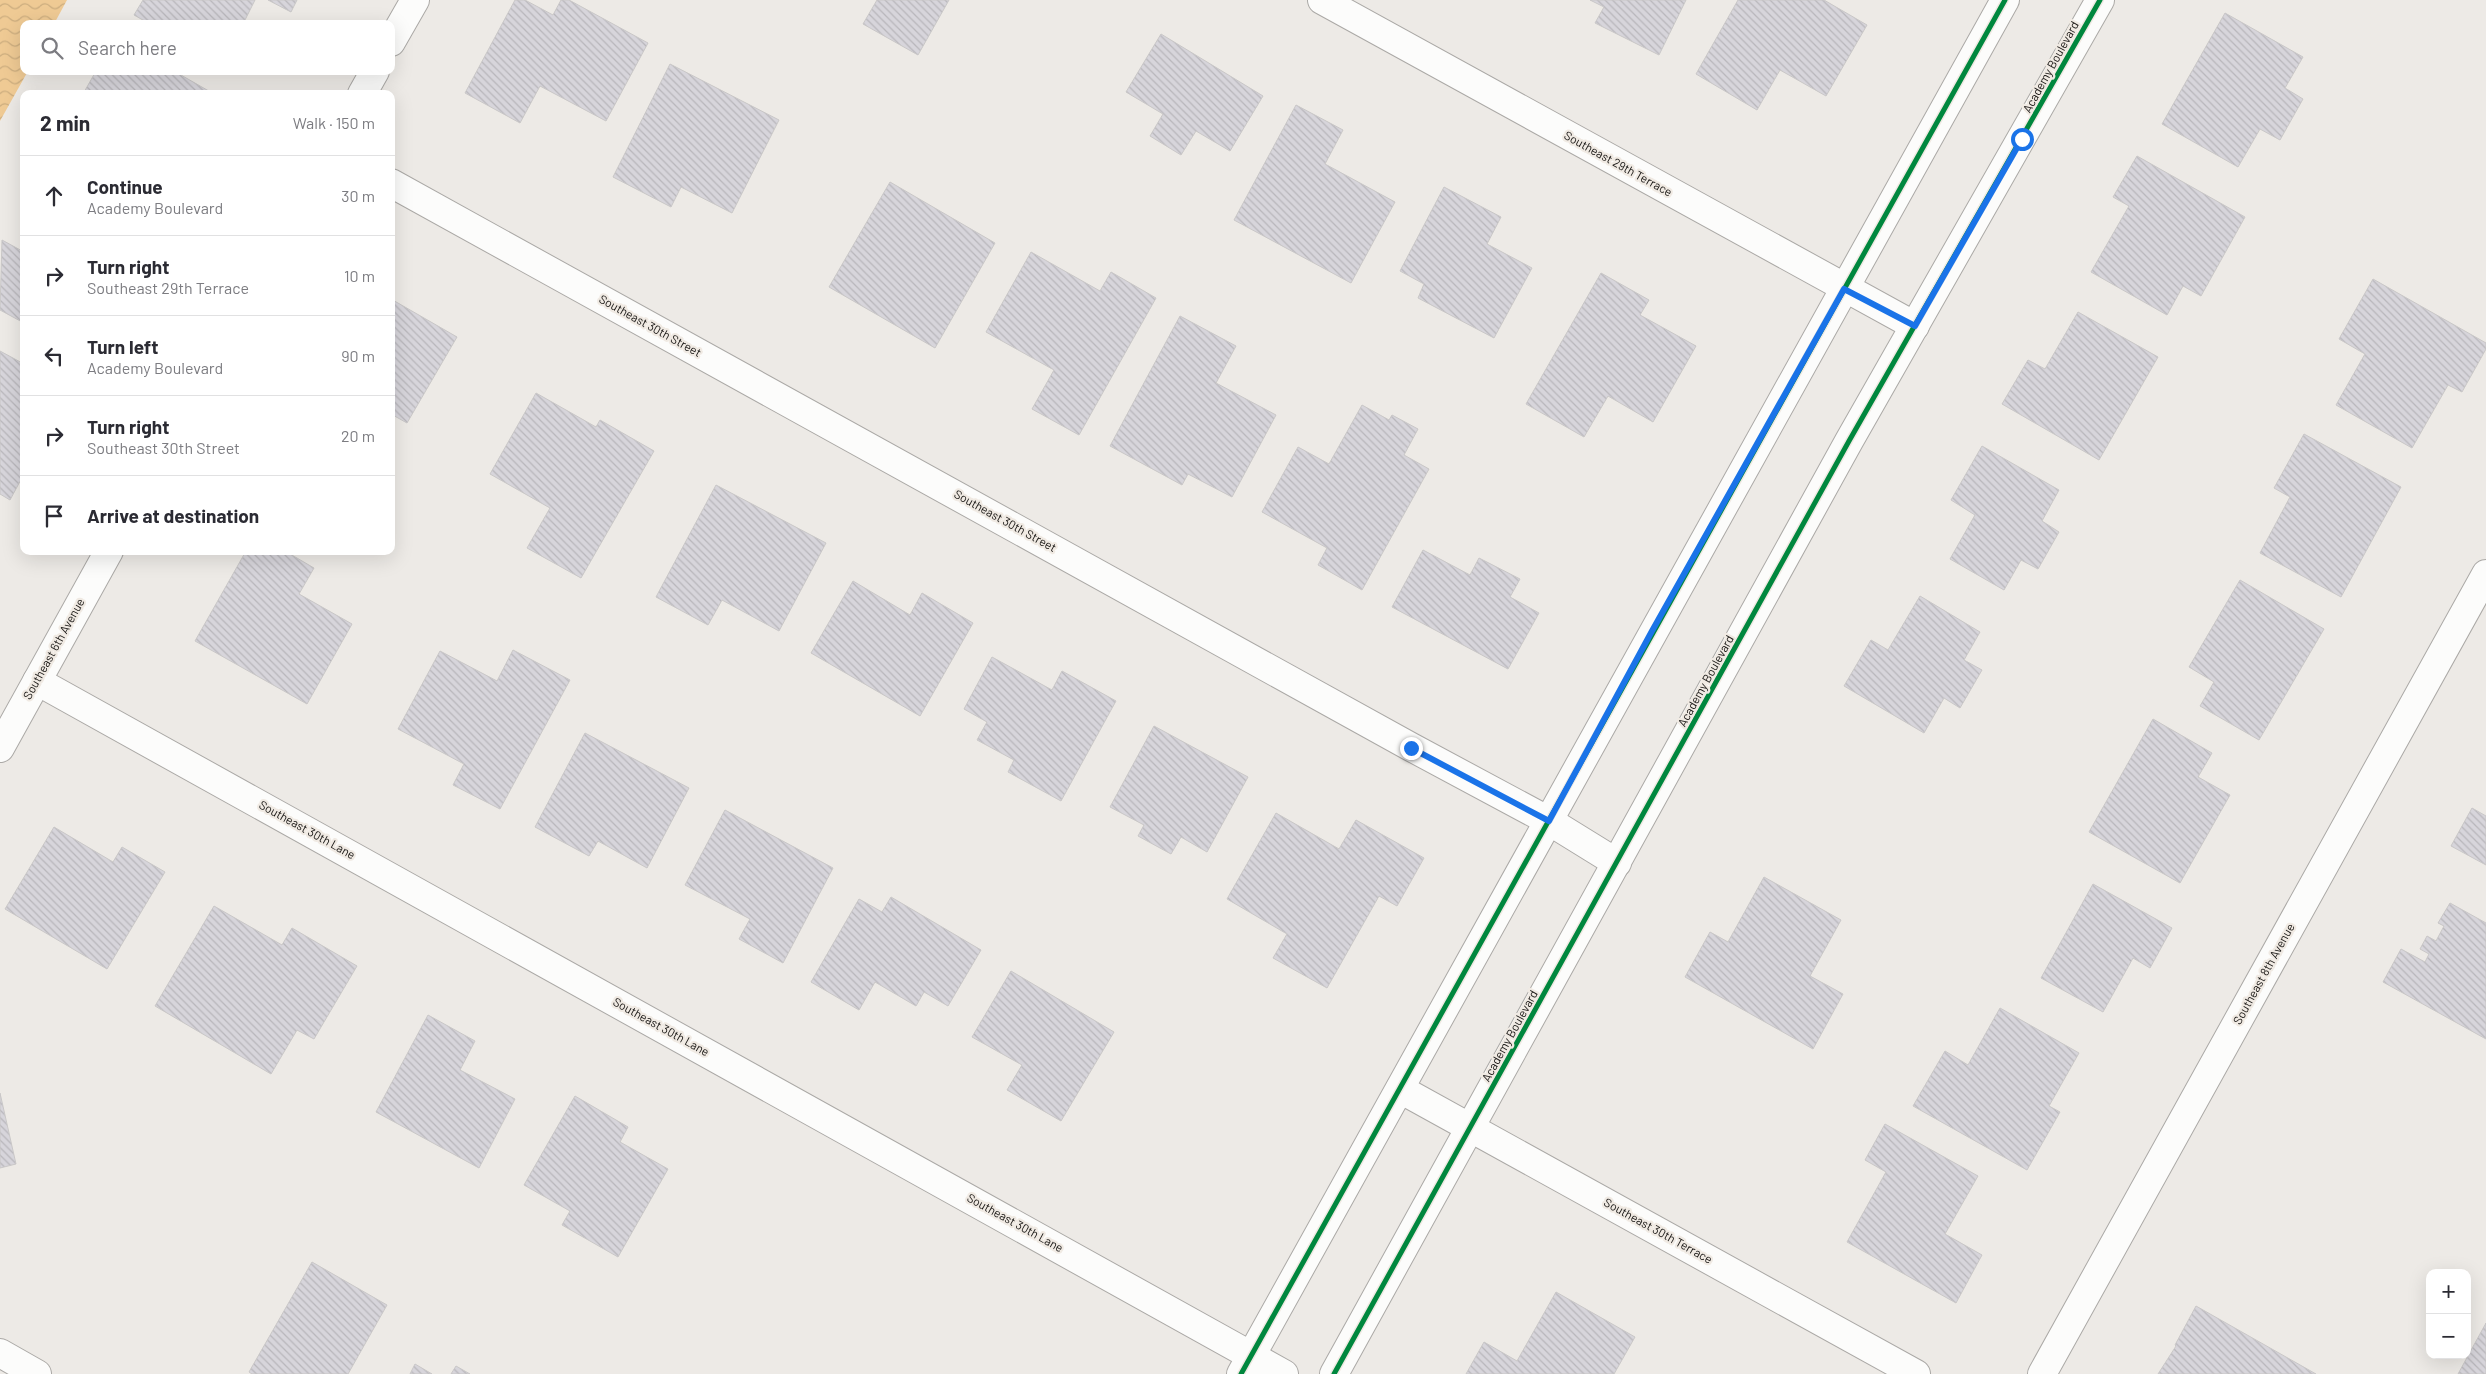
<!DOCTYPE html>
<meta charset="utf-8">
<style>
:root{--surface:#fff;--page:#f2f2f3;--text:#2b2b33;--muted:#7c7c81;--line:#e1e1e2}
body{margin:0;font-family:Barlow,sans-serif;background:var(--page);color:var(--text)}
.controls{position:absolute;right:15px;bottom:15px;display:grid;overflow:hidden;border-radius:10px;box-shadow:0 5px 20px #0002}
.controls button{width:45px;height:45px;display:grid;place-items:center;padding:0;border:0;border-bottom:1px solid var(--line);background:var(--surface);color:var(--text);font:25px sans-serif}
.stop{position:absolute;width:15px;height:15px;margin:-11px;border:4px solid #1a73e8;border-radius:50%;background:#fff}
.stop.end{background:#1a73e8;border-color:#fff;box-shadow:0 1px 5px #0008}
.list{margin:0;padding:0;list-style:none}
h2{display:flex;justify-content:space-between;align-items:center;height:65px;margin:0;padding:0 20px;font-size:21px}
h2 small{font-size:16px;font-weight:400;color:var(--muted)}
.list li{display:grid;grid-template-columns:32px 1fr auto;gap:15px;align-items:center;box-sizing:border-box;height:80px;padding:0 20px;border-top:1px solid var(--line)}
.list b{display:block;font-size:19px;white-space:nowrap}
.list p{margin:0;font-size:16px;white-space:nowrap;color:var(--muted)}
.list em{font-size:16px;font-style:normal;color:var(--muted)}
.icon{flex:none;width:28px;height:28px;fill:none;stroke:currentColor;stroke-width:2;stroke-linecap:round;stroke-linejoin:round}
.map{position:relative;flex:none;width:2486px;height:1374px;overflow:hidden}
.search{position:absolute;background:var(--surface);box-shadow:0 5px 20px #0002;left:20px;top:20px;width:375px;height:55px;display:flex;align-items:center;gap:12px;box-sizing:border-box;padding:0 18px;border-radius:10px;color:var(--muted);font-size:19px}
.panel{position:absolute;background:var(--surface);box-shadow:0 5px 20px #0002;left:20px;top:90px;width:375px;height:465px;border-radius:10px}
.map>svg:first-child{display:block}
.water{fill:url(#water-waves)}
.building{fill:url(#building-back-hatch);stroke:#c9c7c7}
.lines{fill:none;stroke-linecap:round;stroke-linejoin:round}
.minor-casing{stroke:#aba9a6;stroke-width:30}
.minor{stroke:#fcfcfb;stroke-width:28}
.cycleway-casing{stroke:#f0eae3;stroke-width:8}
.cycleway{stroke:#00873e;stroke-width:5}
.route{stroke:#1a73e8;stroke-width:6}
.labels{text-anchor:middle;stroke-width:4.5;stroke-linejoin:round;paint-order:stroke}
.street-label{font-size:12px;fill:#171513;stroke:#f0eae3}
</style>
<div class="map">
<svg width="2486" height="1374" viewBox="0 0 2486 1374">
<defs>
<pattern id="water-waves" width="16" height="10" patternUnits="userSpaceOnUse" patternTransform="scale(1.25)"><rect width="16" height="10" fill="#efca94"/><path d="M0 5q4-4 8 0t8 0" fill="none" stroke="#ccad7f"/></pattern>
<pattern id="building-back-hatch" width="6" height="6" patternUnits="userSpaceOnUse" patternTransform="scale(1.25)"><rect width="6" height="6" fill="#d7d5db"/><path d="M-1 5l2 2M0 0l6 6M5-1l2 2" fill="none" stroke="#b8b6bb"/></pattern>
</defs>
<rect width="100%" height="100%" fill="#edeae6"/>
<polygon class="water" points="0,0 67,0 54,24 24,24 24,71 28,71 0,121"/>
<g class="building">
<polygon points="143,0 255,0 243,24 150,24 134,15"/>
<polygon points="268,0 297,0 291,12"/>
<polygon points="515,0 525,0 553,15 561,0 569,0 648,43 606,121 540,86 520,123 465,93"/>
<polygon points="877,0 949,0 918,55 863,24"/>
<polygon points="1590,0 1686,0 1659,55 1595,23 1604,7"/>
<polygon points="1738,0 1824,0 1867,25 1826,96 1780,70 1757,110 1696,74"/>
<polygon points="2225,13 2303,57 2285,88 2303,99 2280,140 2260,129 2238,167 2162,124"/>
<polygon points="1161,34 1263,96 1230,151 1196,131 1181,155 1150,136 1163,114 1126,92"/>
<polygon points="670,64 779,120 732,213 681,187 671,207 613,177"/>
<polygon points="96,71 174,71 214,94 83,94"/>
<polygon points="1296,105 1343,130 1325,164 1395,202 1351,283 1234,220"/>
<polygon points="2137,156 2245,217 2201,296 2183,286 2167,315 2091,272 2129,206 2113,197"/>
<polygon points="890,182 995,243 935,348 829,287"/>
<polygon points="1444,187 1501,217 1487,244 1532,268 1494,338 1418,298 1424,284 1400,271"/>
<polygon points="2,240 24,252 24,323 0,310"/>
<polygon points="1031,252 1100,291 1111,272 1156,298 1079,435 1032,409 1054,370 986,332"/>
<polygon points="1601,273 1649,300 1640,315 1696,346 1653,422 1608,396 1584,437 1526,404"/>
<polygon points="2373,279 2486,343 2486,349 2462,392 2448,385 2412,448 2336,405 2365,354 2339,339"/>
<polygon points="391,299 457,337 407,423 391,414"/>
<polygon points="2078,312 2158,357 2099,460 2002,404 2028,360 2045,369"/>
<polygon points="1180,316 1236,346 1216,383 1276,415 1232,497 1188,474 1182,485 1110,446"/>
<polygon points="0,351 24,364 24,474 10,500 0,494"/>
<polygon points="536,393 596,427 600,420 654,451 581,578 527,548 550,508 490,474"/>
<polygon points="1362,405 1389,420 1392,415 1418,429 1404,455 1429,469 1362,590 1318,565 1327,548 1262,512 1298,447 1329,464"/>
<polygon points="2304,434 2401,487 2341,597 2260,553 2290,497 2274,488"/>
<polygon points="1982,446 2059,490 2042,521 2059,532 2038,569 2021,560 2004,590 1950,559 1975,515 1951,500"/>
<polygon points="716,485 826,543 779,631 722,600 708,625 656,597"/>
<polygon points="1423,550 1470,575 1479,558 1520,579 1510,597 1539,613 1508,669 1392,607"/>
<polygon points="246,551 285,551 314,568 299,594 352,624 307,704 195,641"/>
<polygon points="2240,580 2324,629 2259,740 2200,706 2214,682 2189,667"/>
<polygon points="853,581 910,615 922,593 973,623 920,716 811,653"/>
<polygon points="1920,596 1980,632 1964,660 1982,670 1960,708 1944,698 1924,733 1844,686 1871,640 1888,650"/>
<polygon points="513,650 570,680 500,809 453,785 464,764 398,729 440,651 497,681"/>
<polygon points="992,657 1052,690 1062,671 1116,701 1061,801 1008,772 1014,760 977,740 987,722 964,709"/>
<polygon points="2153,719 2212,753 2198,777 2230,795 2180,883 2089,832"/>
<polygon points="1154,726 1248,777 1207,852 1181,837 1171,854 1138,836 1144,825 1110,807"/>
<polygon points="585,733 689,788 647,868 598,841 589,856 535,827"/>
<polygon points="2472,808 2486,816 2486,865 2451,846"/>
<polygon points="725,810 833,868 783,963 739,939 750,919 685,885"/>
<polygon points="1276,813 1339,849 1356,820 1424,858 1397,906 1379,896 1327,988 1273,958 1287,934 1227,899"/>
<polygon points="54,827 113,862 122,847 165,872 107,969 5,909"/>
<polygon points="1764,877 1841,920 1810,976 1843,994 1813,1049 1685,977 1710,932 1728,942"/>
<polygon points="2093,884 2172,928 2150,968 2133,958 2103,1012 2041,978"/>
<polygon points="891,897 981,950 948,1006 924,992 916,1006 875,982 859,1010 811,982 859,899 882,912"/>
<polygon points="2450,903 2486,923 2486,1039 2383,982 2401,949 2425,962 2429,954 2420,949 2427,936 2436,941 2444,926 2438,923"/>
<polygon points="214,906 282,945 292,928 357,966 314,1039 297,1030 271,1074 155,1006"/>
<polygon points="1011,971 1114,1032 1061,1121 1007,1090 1022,1065 972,1037"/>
<polygon points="2000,1008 2079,1053 2049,1106 2060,1112 2027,1170 1913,1106 1945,1051 1968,1065"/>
<polygon points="428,1015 475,1041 460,1070 515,1099 479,1168 376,1112"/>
<polygon points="0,1093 16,1164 0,1168"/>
<polygon points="575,1096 628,1127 620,1142 668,1169 618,1257 562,1225 570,1211 524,1185"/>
<polygon points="1885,1124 1978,1176 1945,1234 1982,1255 1956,1303 1847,1242 1886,1172 1865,1160"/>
<polygon points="312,1262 387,1305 348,1374 252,1374 249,1372"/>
<polygon points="1556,1292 1635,1337 1614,1374 1466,1374 1484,1342 1517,1361"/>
<polygon points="2196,1306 2316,1374 2158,1374 2176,1346 2175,1345"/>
<polygon points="2486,1323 2486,1374 2458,1374"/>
<polygon points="415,1364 432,1374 410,1374"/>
<polygon points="456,1366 470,1374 451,1374"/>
</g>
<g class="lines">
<defs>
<g id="minor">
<polyline points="1322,0 1915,326"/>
<polyline points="391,42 415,0"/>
<polyline points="362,94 375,71"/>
<polyline points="391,183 1411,747 1549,821 1617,863"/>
<polyline points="37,681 1284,1374"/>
<polyline points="0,748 109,551"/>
<polyline points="1400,1089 1916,1374"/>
<polyline points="0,1353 37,1374"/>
<path d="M1241,1374C1495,916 1750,458 2005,0"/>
<polyline points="1334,1374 1849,441 2100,0"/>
<polyline points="2042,1374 2486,574"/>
</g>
</defs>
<use href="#minor" class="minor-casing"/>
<use href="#minor" class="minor"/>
<defs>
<g id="cycleway">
<path d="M1241,1374C1495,916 1750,458 2005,0"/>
<polyline points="1334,1374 1849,441 2100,0"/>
</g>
</defs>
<use href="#cycleway" class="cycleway-casing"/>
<use href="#cycleway" class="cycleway"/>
</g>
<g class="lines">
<polyline class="route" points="1411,748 1549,821 1652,631 1844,289 1915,326 2022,139"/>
</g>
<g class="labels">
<g class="street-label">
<text transform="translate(2051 67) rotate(-61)" y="4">Academy Boulevard</text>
<text transform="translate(1618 164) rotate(29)" y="4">Southeast 29th Terrace</text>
<text transform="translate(650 326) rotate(29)" y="4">Southeast 30th Street</text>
<text transform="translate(1005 521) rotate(29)" y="4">Southeast 30th Street</text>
<text transform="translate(54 649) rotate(-61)" y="4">Southeast 6th Avenue</text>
<text transform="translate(1706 681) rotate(-61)" y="4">Academy Boulevard</text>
<text transform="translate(307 830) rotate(29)" y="4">Southeast 30th Lane</text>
<text transform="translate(2264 974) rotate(-61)" y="4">Southeast 8th Avenue</text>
<text transform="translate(661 1027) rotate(29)" y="4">Southeast 30th Lane</text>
<text transform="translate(1510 1036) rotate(-61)" y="4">Academy Boulevard</text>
<text transform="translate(1015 1223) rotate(29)" y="4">Southeast 30th Lane</text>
<text transform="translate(1658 1231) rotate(29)" y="4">Southeast 30th Terrace</text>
</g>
</g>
</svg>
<div class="controls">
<button>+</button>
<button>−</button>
</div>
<div class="stop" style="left:2022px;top:139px"></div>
<div class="stop end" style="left:1411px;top:748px"></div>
<div class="search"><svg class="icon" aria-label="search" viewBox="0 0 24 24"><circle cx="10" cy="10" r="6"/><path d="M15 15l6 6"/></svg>Search here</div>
<section class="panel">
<h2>2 min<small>Walk · 150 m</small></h2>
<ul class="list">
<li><svg class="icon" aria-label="ahead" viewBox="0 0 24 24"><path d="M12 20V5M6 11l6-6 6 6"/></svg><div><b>Continue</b><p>Academy Boulevard</p></div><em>30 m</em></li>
<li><svg class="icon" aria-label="right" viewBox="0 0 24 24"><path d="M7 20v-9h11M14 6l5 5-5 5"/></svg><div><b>Turn right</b><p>Southeast 29th Terrace</p></div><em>10 m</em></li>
<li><svg class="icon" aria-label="left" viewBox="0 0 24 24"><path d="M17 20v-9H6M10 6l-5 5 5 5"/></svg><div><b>Turn left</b><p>Academy Boulevard</p></div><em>90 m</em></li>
<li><svg class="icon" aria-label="right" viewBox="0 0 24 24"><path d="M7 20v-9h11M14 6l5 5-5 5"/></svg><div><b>Turn right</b><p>Southeast 30th Street</p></div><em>20 m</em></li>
<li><svg class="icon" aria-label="arrive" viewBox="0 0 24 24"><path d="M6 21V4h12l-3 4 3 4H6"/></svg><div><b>Arrive at destination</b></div></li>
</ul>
</section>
</div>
